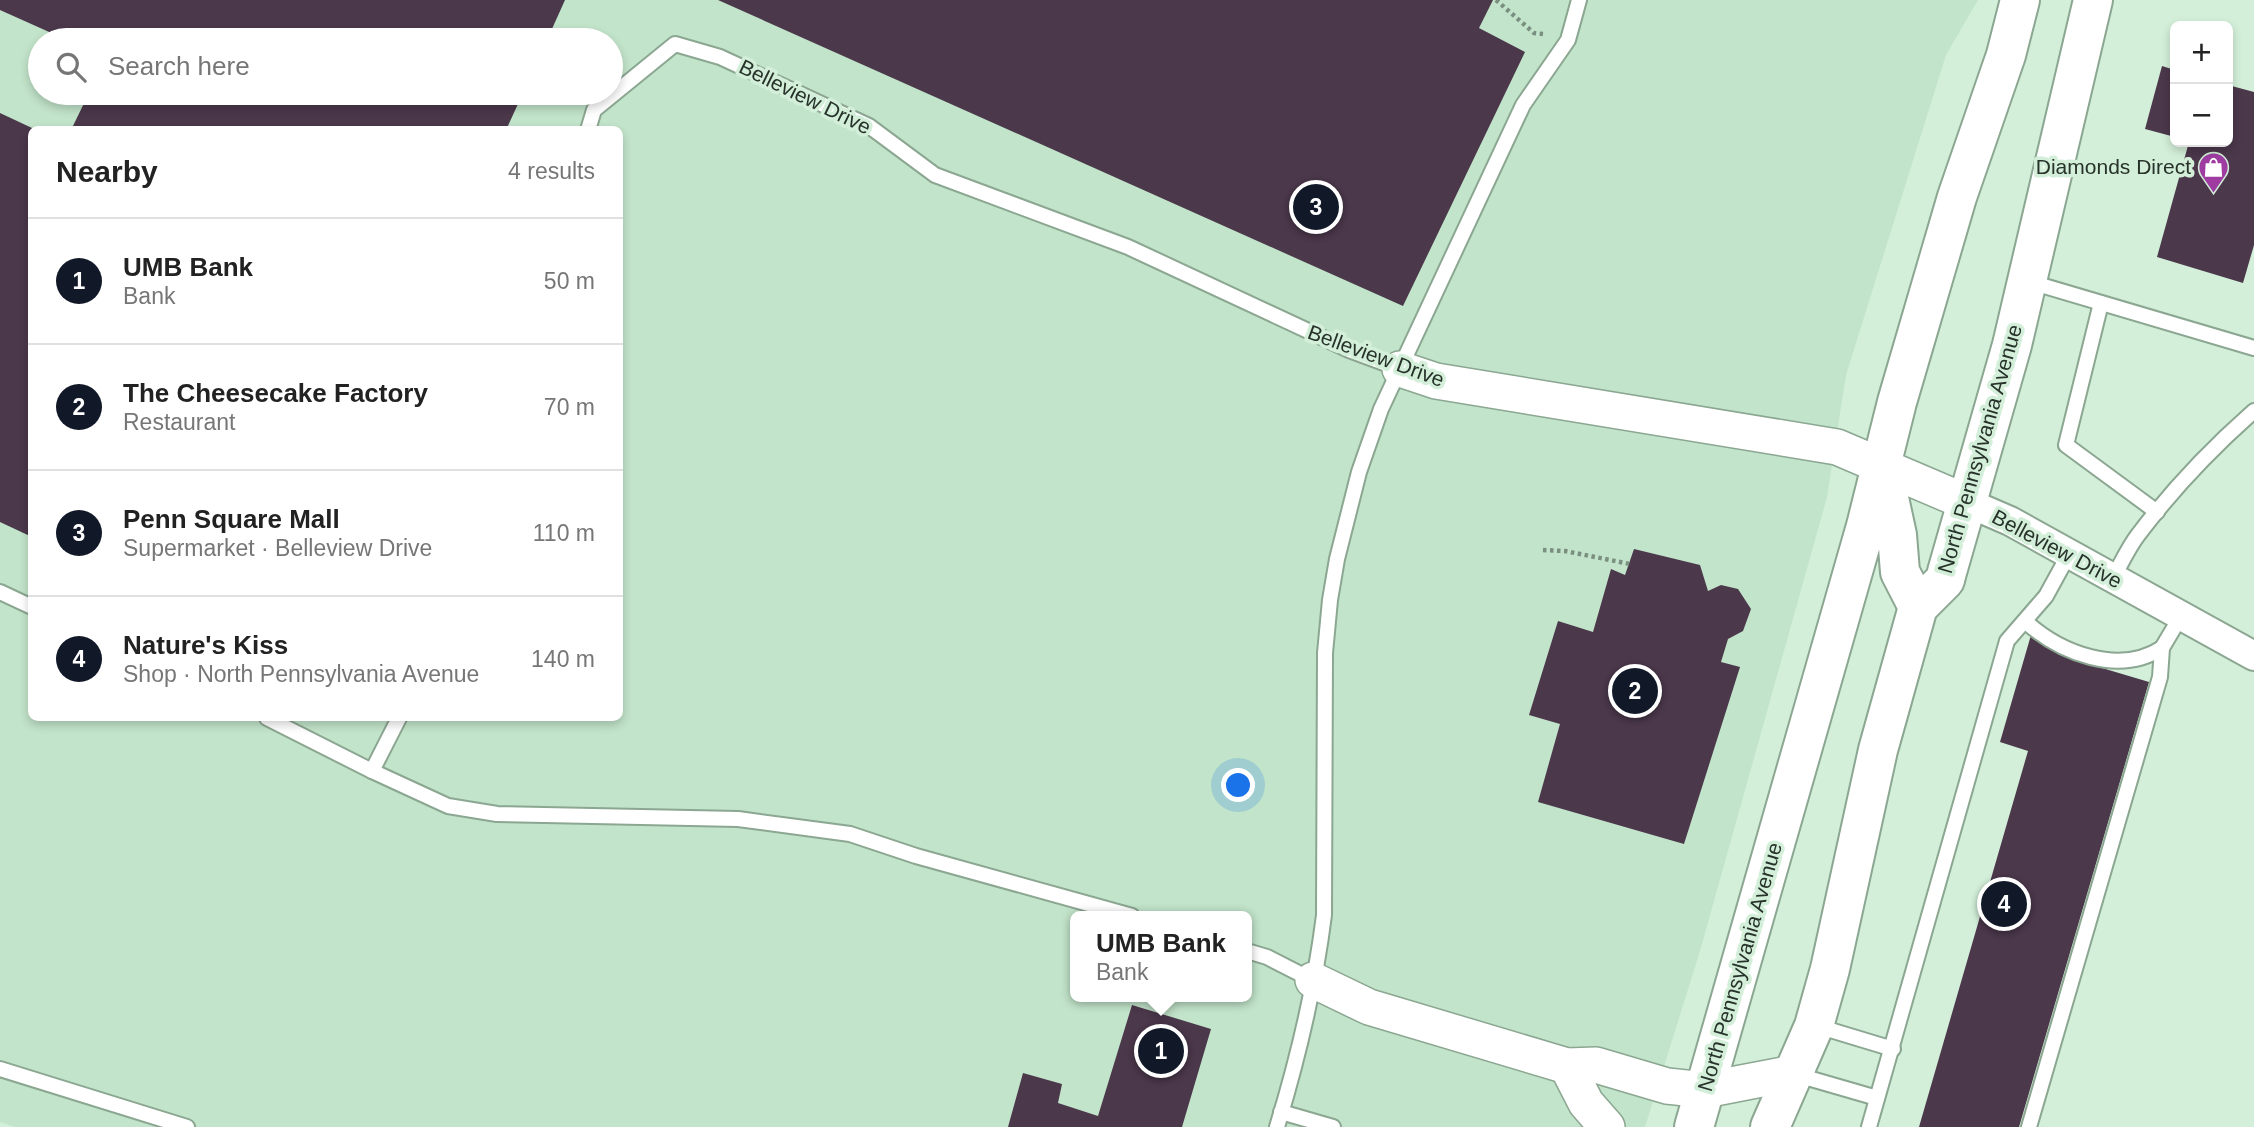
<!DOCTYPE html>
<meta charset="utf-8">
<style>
:root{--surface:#fff;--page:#f6f6f6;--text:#222;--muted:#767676;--line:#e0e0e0;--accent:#111827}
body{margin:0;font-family:Arial,sans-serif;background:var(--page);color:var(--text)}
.controls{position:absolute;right:21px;top:21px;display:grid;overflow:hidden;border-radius:10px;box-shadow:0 4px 10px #0003}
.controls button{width:63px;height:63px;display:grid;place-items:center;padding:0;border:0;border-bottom:2px solid var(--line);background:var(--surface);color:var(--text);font:35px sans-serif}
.you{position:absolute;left:1239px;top:786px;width:24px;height:24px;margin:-18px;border:5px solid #fff;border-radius:50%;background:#1a73e8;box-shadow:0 0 0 10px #1a73e833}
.badge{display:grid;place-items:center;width:46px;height:46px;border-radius:50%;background:var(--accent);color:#fff;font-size:23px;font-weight:700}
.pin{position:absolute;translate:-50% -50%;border:4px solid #fff;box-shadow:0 2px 7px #0006}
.popup{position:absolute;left:1070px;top:911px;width:182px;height:91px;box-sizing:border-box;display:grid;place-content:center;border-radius:10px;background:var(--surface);filter:drop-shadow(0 2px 5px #0005);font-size:23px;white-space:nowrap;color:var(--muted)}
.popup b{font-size:26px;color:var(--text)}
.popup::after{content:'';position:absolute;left:50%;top:100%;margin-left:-14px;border:14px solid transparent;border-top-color:var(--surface)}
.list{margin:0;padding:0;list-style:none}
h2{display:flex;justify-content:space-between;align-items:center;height:91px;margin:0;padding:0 28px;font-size:30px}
h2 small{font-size:23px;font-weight:400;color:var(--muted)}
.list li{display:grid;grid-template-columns:46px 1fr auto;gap:21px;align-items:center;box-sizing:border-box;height:126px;padding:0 28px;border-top:2px solid var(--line)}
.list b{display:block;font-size:26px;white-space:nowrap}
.list p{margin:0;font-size:23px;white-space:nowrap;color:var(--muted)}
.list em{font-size:23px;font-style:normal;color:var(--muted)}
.icon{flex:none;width:38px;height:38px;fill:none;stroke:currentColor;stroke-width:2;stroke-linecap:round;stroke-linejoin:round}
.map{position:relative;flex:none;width:2254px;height:1127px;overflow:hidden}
.search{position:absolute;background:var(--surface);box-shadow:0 4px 10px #0003;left:28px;top:28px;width:595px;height:77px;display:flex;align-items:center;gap:18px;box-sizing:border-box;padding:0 24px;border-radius:38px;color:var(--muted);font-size:26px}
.panel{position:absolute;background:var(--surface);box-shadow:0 4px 10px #0003;left:28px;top:126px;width:595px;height:595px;border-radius:10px}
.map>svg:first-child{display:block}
.built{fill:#c2e4ca;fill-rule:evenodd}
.building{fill:#4b384b}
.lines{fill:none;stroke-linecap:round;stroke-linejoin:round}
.service-casing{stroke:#8ba691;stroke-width:18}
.minor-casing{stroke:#8ba691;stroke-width:32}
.tertiary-casing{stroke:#8ba691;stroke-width:38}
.secondary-casing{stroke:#8ba691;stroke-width:42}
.path{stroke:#7b8f80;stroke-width:4.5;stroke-dasharray:3.5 3.5;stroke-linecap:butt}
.service{stroke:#fff;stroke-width:14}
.minor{stroke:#fff;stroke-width:28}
.tertiary{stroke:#fff;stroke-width:35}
.secondary{stroke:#fff;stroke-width:38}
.labels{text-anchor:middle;stroke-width:7;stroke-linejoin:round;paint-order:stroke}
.street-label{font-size:21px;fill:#27322a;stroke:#d3efd9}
.poi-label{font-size:21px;fill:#27322a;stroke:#d3efd9;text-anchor:end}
</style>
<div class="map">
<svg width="2254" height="1127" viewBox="0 0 2254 1127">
<rect width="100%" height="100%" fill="#d3efd9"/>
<path class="built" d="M0,0H1978L1946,55L1846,375L1827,497L1700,951L1645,1127H15L0,1122ZM40,40H611V93H40ZM32,130H620V718H32ZM1075,916H1247V997H1075Z"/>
<g class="building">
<polygon points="0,0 565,0 547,40 67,40 0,10"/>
<polygon points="718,0 1493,0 1479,28 1525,52 1403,306"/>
<polygon points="2162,66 2175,70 2175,137 2145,129"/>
<polygon points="2228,85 2254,92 2254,245 2243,283 2157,257 2189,142 2228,142"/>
<polygon points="89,93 523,93 506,130 71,130"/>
<polygon points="0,113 32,128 32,537 0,522"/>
<polygon points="1634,549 1700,565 1708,591 1721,585 1738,589 1751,609 1743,631 1728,639 1721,662 1740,667 1684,844 1538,802 1560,724 1529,715 1558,621 1593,632 1611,569 1625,575"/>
<polygon points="2031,635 2095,654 2092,665 2149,682 2019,1127 1919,1127 2028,751 2000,742"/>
<polygon points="1132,1005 1211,1029 1182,1127 1008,1127 1023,1073 1062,1084 1058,1103 1098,1116"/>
</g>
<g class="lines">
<defs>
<g id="service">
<polyline points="588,130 594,110 675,44 720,57 869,126 935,175 1128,247 1349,350 1400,369"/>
<polyline points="2027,281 2254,348"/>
<polyline points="2101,303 2066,445 2157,512"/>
<path d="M2113,578C2121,564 2128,548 2138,535C2172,490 2212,448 2254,411"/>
<polyline points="0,592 32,607"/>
<path d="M2025,621C2060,653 2119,676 2162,648"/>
<polyline points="267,718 372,771 448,806 497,814 738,819 850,834 916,856 1132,916"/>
<polyline points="372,771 399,718"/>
<polyline points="1247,951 1267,957 1312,980"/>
<polyline points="1817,1026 1893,1049"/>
<polyline points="0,1069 187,1127"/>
<polyline points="1794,1074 1877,1098"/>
<polyline points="1281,1112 1333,1127"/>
<path d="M1277,1127C1298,1058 1315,987 1324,915L1325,653L1330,600L1337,559L1359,472L1381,409L1523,105L1568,40L1579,0"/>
<polyline points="1869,1127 2007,641 2046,596 2069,554"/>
<polyline points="2029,1127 2160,677 2162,648 2181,616"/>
</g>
<polyline id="minor" points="1966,502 2010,521 2254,656"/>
<g id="tertiary">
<polyline points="1400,369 1436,381 1837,447 1966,502"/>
<polyline points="1313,980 1369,1007 1567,1066 1596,1065 1667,1086 1705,1090 1793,1073"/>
<polyline points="1567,1066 1586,1103 1607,1127"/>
</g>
<g id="secondary">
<polyline points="1884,475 1897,535 1900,572 1918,607"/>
<polyline points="1694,1127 1866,526 1897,402 1957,197 2006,55 2020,0"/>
<polyline points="1770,1127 1814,1026 1830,969 1878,750 1918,607 1945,580 1947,572 2012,345 2093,0"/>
</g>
</defs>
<use href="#service" class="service-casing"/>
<use href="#minor" class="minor-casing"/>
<use href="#tertiary" class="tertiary-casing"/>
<use href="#secondary" class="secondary-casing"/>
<g class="path">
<polyline points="1496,0 1534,33 1543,34"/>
<polyline points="1543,550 1565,551 1630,564"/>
</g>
<use href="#service" class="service"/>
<use href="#minor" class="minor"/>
<use href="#tertiary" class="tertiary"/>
<use href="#secondary" class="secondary"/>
</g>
<defs>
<symbol id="shop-pin" viewBox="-11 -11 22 30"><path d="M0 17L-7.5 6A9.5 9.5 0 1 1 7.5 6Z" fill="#9e3ca2" stroke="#d3efd9"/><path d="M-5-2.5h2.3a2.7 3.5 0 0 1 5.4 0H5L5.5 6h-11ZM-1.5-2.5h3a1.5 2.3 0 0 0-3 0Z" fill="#fff"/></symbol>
</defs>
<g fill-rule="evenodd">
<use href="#shop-pin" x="2196" y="150" width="35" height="47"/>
</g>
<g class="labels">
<g class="street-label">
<text transform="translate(805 97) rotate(26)" y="7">Belleview Drive</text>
<text transform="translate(1376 356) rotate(20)" y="7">Belleview Drive</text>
<text transform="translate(1980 449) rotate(-74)" y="7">North Pennsylvania Avenue</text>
<text transform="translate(2057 549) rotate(28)" y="7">Belleview Drive</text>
<text transform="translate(1740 967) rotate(-74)" y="7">North Pennsylvania Avenue</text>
</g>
<g class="poi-label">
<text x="2191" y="174">Diamonds Direct</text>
</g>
</g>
</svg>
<div class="controls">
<button>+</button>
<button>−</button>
</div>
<div class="you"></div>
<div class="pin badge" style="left:1161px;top:1051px">1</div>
<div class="popup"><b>UMB Bank</b>Bank</div>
<div class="pin badge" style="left:1635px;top:691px">2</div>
<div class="pin badge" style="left:1316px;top:207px">3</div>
<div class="pin badge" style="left:2004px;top:904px">4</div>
<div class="search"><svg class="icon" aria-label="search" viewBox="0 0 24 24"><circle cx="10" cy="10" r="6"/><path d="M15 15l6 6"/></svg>Search here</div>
<section class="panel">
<h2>Nearby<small>4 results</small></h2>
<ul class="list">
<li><span class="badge">1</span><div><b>UMB Bank</b><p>Bank</p></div><em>50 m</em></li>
<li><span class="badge">2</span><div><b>The Cheesecake Factory</b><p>Restaurant</p></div><em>70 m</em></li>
<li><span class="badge">3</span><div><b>Penn Square Mall</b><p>Supermarket · Belleview Drive</p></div><em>110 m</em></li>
<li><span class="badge">4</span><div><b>Nature's Kiss</b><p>Shop · North Pennsylvania Avenue</p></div><em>140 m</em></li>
</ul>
</section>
</div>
